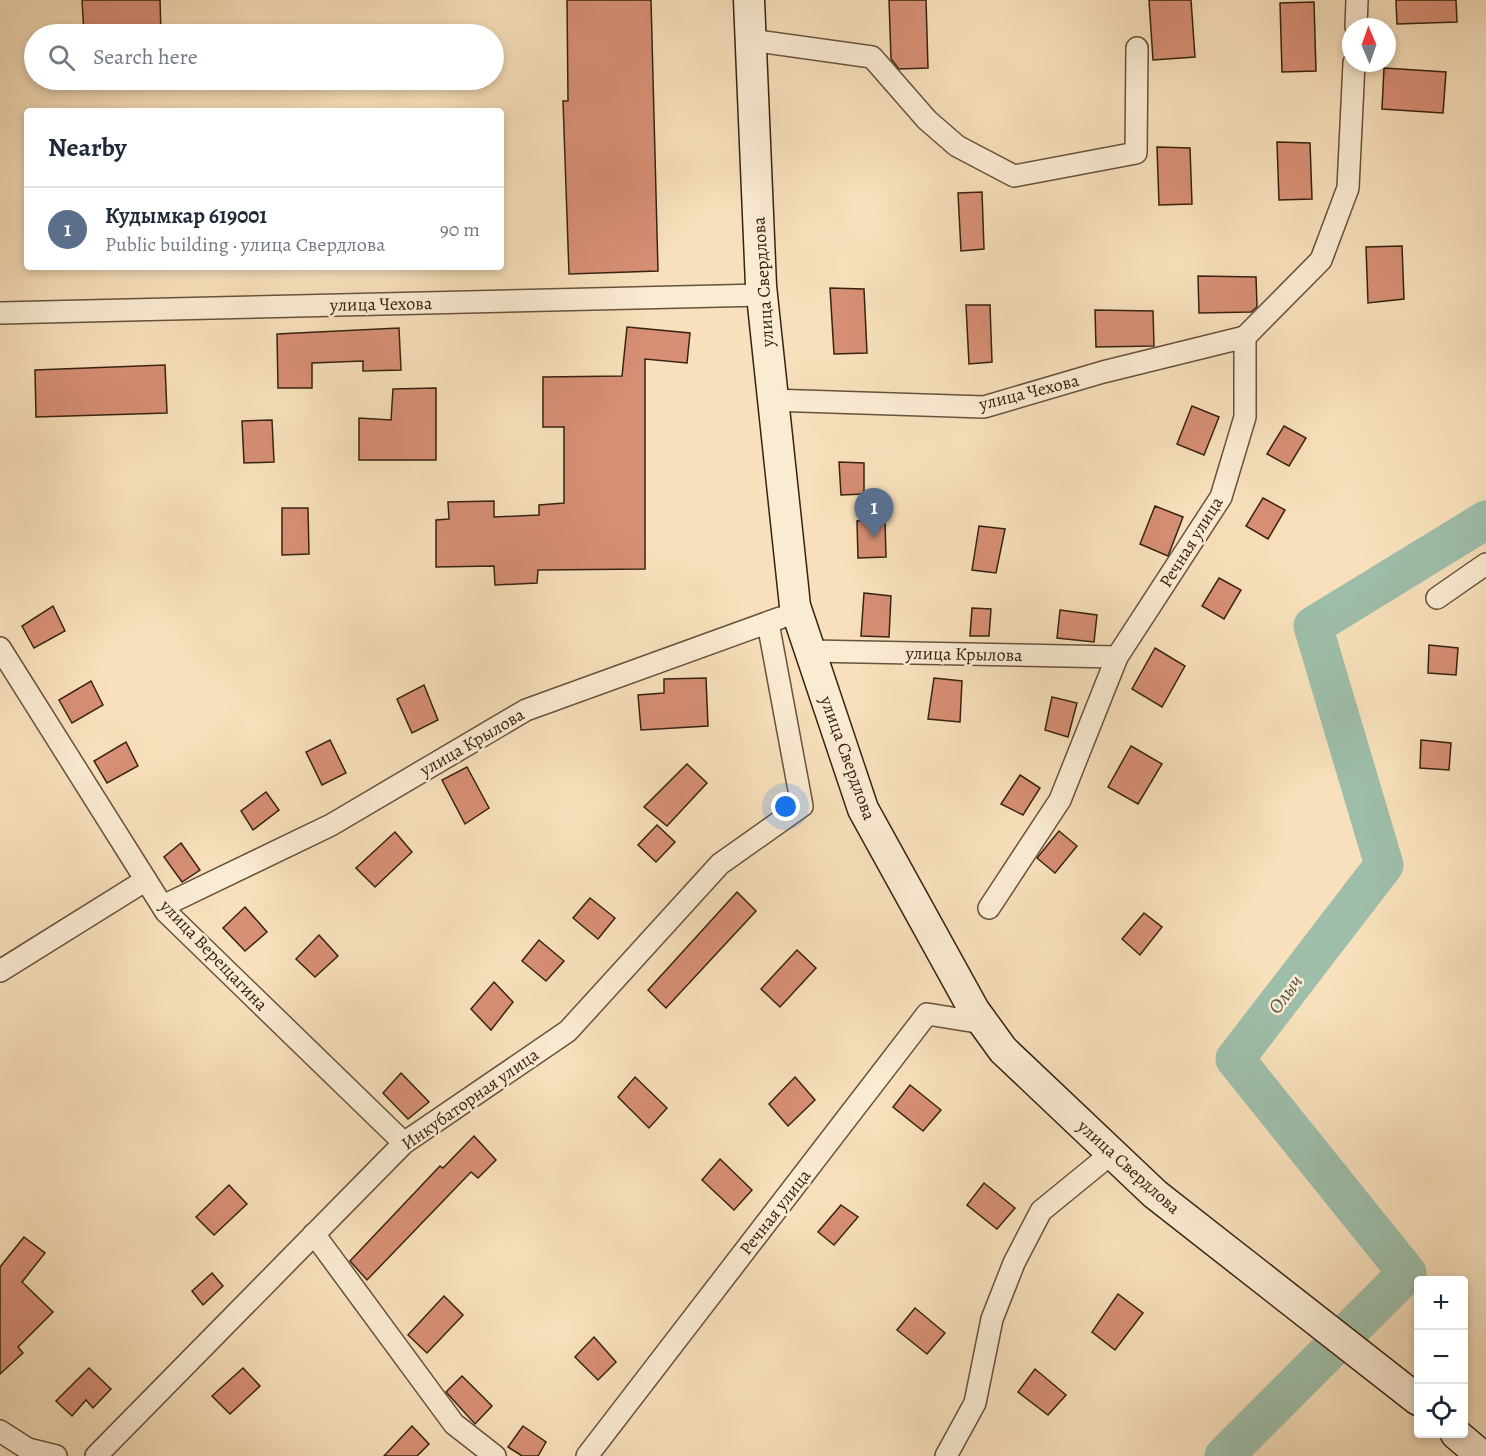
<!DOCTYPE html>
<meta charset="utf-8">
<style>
:root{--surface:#fff;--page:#f2f2f3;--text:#1f2937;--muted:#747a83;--line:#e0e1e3;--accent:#8f2418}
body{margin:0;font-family:Alegreya,serif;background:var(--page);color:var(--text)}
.controls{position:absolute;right:18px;bottom:18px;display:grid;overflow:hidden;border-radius:6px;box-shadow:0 3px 9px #0003}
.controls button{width:54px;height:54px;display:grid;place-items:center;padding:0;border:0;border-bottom:2px solid var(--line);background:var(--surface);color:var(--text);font:30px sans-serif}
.compass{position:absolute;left:1342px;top:18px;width:54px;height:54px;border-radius:50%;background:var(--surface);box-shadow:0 3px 9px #0003;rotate:358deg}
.you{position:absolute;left:786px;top:807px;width:21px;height:21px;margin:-15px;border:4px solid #fff;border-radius:50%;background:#1a73e8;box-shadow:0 0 0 9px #1a73e833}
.badge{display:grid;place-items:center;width:39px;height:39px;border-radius:50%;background:var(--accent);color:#fff;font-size:20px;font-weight:700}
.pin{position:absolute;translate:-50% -50px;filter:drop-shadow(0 2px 3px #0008)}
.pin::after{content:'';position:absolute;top:32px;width:21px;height:18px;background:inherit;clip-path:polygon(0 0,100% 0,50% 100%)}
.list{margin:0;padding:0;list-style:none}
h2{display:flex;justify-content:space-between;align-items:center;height:78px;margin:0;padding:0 24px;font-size:26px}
h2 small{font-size:20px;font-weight:400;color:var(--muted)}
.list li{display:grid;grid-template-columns:39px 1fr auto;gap:18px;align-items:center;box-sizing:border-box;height:84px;padding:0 24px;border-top:2px solid var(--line)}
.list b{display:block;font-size:22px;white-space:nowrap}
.list p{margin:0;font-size:20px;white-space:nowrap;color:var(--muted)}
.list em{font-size:20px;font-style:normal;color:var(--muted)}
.icon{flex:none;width:33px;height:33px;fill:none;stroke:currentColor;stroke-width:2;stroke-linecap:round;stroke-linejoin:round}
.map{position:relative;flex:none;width:1486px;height:1456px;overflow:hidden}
.search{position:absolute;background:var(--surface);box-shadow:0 3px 9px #0003;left:24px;top:24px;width:480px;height:66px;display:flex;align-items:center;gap:15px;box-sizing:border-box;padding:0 21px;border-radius:33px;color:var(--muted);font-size:22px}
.panel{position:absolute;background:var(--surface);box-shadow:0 3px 9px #0003;left:24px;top:108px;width:480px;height:162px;border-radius:6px}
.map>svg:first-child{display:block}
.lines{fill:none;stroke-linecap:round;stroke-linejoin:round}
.river{stroke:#9ebeaa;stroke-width:39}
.building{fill:#d78f75;stroke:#372311;stroke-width:1.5}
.street-casing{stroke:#67523c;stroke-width:24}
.secondary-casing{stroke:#372311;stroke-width:33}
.street{stroke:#faebd3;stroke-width:21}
.secondary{stroke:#faebd3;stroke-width:30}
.labels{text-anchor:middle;stroke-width:5;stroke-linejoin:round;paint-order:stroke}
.street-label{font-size:18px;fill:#372311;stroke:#faebd3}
.water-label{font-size:20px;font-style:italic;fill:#56523f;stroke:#faebd3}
</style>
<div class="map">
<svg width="1486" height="1456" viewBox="0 0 1486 1456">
<rect width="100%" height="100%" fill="#f7e0bb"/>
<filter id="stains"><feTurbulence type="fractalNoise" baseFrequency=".00333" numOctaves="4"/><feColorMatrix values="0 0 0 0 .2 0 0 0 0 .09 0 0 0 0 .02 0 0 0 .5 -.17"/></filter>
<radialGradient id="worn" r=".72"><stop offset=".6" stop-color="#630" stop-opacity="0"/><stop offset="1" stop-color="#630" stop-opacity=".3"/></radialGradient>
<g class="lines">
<polyline class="river" points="1224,1456 1407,1273 1235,1059 1384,865 1313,626 1486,520"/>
</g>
<g class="building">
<polygon points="82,0 160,0 161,34 84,34"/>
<polygon points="567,0 651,0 658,271 569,274 563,101 568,101"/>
<polygon points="889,0 926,0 928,68 899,69 891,59"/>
<polygon points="1149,0 1191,0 1195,57 1153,60"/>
<polygon points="1396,0 1456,0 1457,22 1397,24"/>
<polygon points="1314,2 1316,71 1282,72 1280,3"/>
<polygon points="1384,68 1446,72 1443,113 1382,109"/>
<polygon points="1277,142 1310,143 1312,199 1279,200"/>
<polygon points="1157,147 1190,148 1192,204 1159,205"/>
<polygon points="982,192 984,249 961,251 958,193"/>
<polygon points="1402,246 1404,299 1368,303 1366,247"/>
<polygon points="1198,276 1256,277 1257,307 1251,312 1199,313"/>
<polygon points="830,288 864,289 867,353 834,354"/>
<polygon points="966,305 990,305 992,362 969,364"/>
<polygon points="1095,310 1153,311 1154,346 1096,347"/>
<polygon points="627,327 690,333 687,363 645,359 645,569 538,570 537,583 495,585 494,566 436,567 436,520 449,519 448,502 494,501 494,517 539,515 539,505 564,503 564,427 543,427 543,377 622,376"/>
<polygon points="399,328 401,370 363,371 363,361 312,363 312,388 278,388 277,334"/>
<polygon points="165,365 167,413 36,417 35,370"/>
<polygon points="436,388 436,460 359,460 359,418 391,420 393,389"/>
<polygon points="1192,406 1219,417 1204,455 1177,444"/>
<polygon points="272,420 274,462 244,463 242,421"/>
<polygon points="1284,426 1306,438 1289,466 1267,454"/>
<polygon points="839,462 864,463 864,494 841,495"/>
<polygon points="1263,498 1285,510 1268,539 1246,526"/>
<polygon points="1155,506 1183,517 1168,556 1140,544"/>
<polygon points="282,508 308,508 309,554 282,555"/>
<polygon points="885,520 886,557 858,558 857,521"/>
<polygon points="979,526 1005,529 996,573 972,570"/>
<polygon points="1219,578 1241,590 1224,619 1202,606"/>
<polygon points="864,593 891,596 889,637 861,636"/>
<polygon points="53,606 65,631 34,648 22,626"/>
<polygon points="972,608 991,609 989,636 970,636"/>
<polygon points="1060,610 1097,615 1094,642 1057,638"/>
<polygon points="1429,645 1458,648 1456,675 1428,673"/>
<polygon points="1155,648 1185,666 1162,707 1132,689"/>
<polygon points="706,678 708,726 641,730 638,695 664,693 664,679"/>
<polygon points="934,678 962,681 960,722 928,719"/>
<polygon points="91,681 103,705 72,723 59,700"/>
<polygon points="424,685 438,720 412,733 397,699"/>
<polygon points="1052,697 1077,703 1068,737 1045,730"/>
<polygon points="330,740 346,773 322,785 306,752"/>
<polygon points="1421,740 1451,743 1449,770 1420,768"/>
<polygon points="126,742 138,766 107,783 94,761"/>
<polygon points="1131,746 1162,764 1138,804 1108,787"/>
<polygon points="687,764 707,783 667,826 644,807"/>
<polygon points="467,767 489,808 465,824 442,780"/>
<polygon points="1020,775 1040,788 1023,815 1001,804"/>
<polygon points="266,792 279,810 253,830 241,811"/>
<polygon points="657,825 675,842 656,862 638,845"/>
<polygon points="1059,831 1077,846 1055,873 1037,858"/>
<polygon points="395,832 412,852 375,887 356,868"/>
<polygon points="181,843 200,870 182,882 164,857"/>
<polygon points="737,892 756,911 666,1008 648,990"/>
<polygon points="590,898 615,918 598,939 573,918"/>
<polygon points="245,907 267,932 245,951 223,928"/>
<polygon points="1144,913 1162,927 1140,955 1122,939"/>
<polygon points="319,935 338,956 315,977 296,959"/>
<polygon points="539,940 564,961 546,981 522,961"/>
<polygon points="797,950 816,968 780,1007 761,989"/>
<polygon points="494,982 513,1002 491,1030 471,1009"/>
<polygon points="401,1073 429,1102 408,1119 383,1093"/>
<polygon points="635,1077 667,1108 649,1128 618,1097"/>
<polygon points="795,1077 815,1100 788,1126 769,1104"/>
<polygon points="910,1085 941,1110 923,1131 893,1107"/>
<polygon points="474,1136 496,1160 478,1178 471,1172 367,1280 350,1261 440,1166 443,1168"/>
<polygon points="720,1159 752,1190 734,1210 702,1180"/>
<polygon points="984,1183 1015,1208 997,1229 967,1205"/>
<polygon points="229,1185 247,1204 214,1235 196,1217"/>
<polygon points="841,1205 858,1217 834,1245 818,1232"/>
<polygon points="24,1237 45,1253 22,1282 53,1312 18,1347 23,1353 0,1374 0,1267"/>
<polygon points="212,1273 223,1286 203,1305 192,1291"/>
<polygon points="1118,1294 1143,1313 1115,1350 1092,1332"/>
<polygon points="444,1296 463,1315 427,1353 408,1335"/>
<polygon points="915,1308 945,1333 927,1354 897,1330"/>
<polygon points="594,1337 616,1362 598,1380 575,1357"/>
<polygon points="89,1368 111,1389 93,1408 86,1400 72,1416 56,1401"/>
<polygon points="243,1368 260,1386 230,1414 212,1396"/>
<polygon points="1035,1369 1066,1395 1048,1415 1018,1392"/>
<polygon points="462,1376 492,1406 475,1424 446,1392"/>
<polygon points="412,1426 429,1444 417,1456 384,1456"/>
<polygon points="523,1426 546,1442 538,1456 522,1456 508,1447"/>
</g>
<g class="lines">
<defs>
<g id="street">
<polyline points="1356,27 1357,0"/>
<polyline points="751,40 872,57 927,120 957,146 1014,176 1136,153 1137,48"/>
<polyline points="0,313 762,295"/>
<polyline points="771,400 984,407 1103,372 1245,337"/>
<polyline points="1437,598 1486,564"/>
<polyline points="0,648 166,912 404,1143"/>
<polyline points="810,651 1117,657"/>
<polyline points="163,906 331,825 526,710 780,618"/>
<polyline points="989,908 1060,800 1117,657 1221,497 1245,417 1245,337 1321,260 1348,188 1354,63"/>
<polyline points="0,971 146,880"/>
<polyline points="314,1234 454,1424 495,1456"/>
<polyline points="0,1431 28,1449 56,1456"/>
<polyline points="96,1456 404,1143 568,1031 720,864 802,806 768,623"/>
<polyline points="587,1456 927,1014 983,1023"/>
<polyline points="946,1456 975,1403 992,1319 1014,1263 1041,1211 1112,1153"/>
</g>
<g id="secondary">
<polyline points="749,0 761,286 795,606 863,809 974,1010 1003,1050 1155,1194 1418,1400"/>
<polyline points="1456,1434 1482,1456"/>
</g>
</defs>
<use href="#street" class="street-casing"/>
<use href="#secondary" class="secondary-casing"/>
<use href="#street" class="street"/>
<use href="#secondary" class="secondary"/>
</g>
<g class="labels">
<g class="street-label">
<text transform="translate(763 282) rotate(-94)" y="6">улица Свердлова</text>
<text transform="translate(381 304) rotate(-1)" y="6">улица Чехова</text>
<text transform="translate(1029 392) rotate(-14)" y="6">улица Чехова</text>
<text transform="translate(1191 542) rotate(-58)" y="6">Речная улица</text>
<text transform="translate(964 654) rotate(1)" y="6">улица Крылова</text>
<text transform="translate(472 742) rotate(-30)" y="6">улица Крылова</text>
<text transform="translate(848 758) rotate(70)" y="6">улица Свердлова</text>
<text transform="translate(214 955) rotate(46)" y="6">улица Верещагина</text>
<text transform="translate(470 1099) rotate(-35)" y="6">Инкубаторная улица</text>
<text transform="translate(1129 1167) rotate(42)" y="6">улица Свердлова</text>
<text transform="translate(775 1212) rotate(-52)" y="6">Речная улица</text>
</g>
<g class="water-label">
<text transform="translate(1285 994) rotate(-53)" y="7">Олыч</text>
</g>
</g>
<rect width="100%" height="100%" filter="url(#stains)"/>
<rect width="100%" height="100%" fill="url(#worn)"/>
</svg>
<div class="controls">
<button>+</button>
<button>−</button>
<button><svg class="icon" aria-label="locate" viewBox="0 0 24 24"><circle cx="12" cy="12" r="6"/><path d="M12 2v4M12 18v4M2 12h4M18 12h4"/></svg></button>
</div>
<svg class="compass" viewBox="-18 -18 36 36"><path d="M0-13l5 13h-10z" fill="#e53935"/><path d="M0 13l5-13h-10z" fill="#747a83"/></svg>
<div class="you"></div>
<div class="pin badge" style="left:874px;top:538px;background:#5c6f8a">1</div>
<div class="search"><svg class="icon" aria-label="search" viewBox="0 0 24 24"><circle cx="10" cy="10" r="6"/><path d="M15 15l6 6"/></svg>Search here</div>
<section class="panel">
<h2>Nearby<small></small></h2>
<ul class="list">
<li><span class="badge" style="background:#5c6f8a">1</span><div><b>Кудымкар 619001</b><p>Public building · улица Свердлова</p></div><em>90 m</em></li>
</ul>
</section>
</div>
